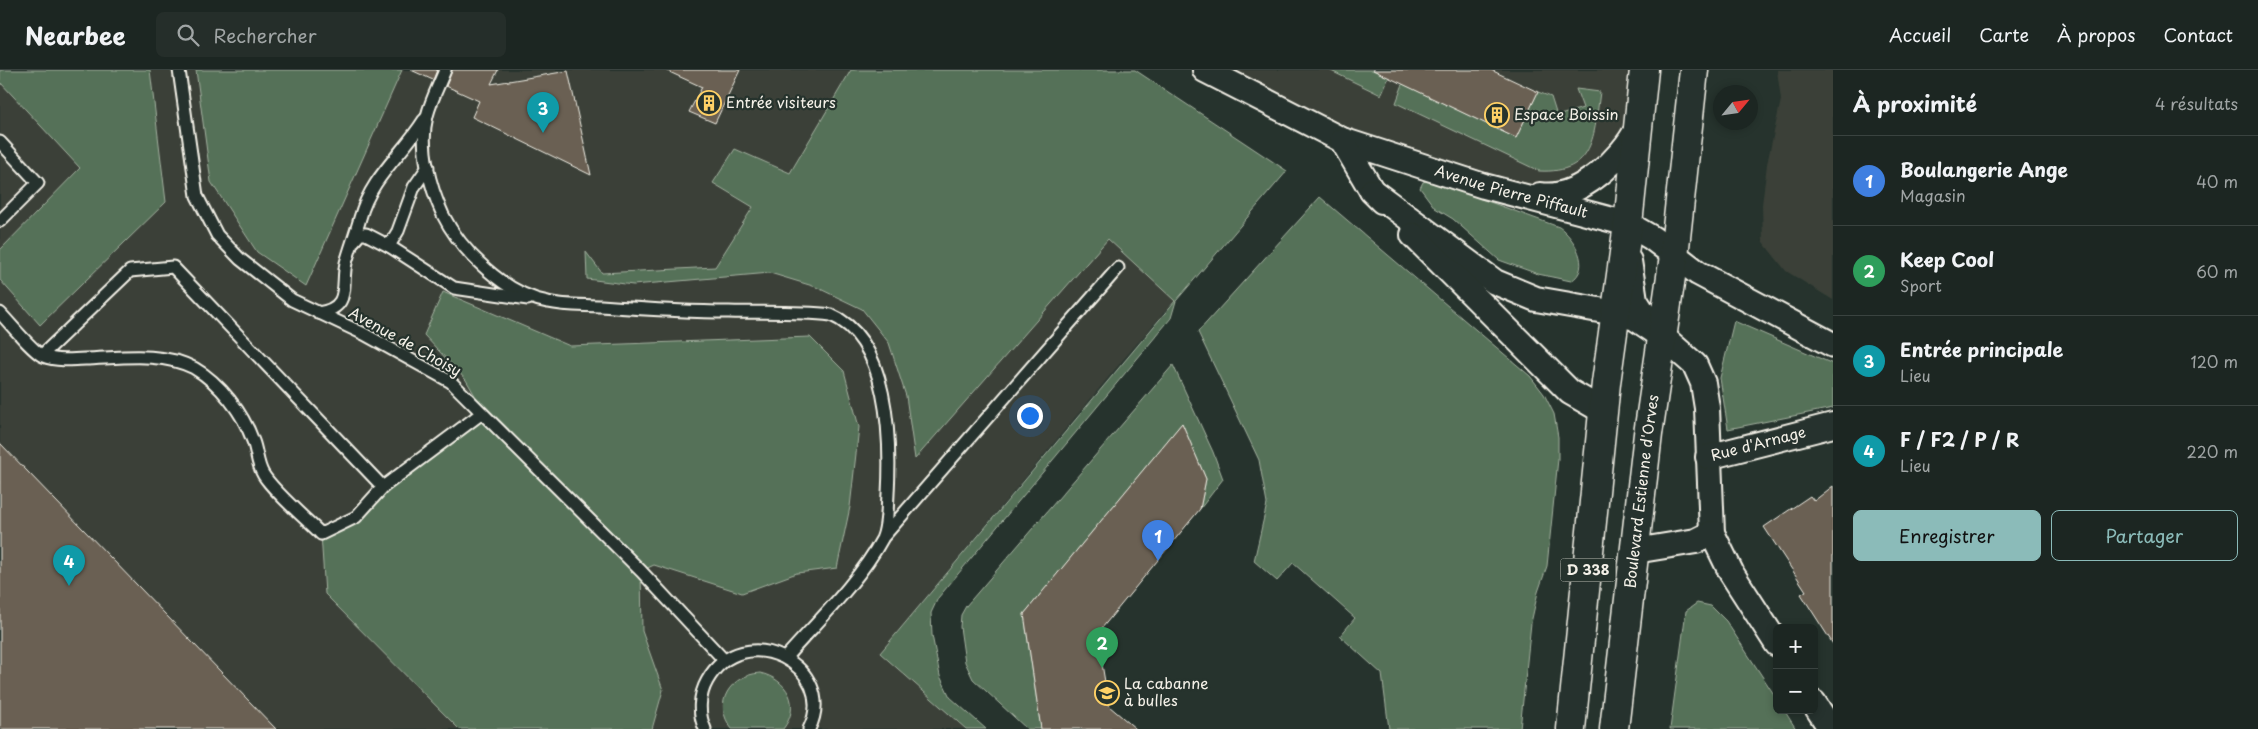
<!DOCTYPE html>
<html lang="fr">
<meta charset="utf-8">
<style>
:root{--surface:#1c2622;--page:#252e2a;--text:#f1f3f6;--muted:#a0a5a5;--line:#3a4340;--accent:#8bbbb9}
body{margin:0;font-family:"Playpen Sans",sans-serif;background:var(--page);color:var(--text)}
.controls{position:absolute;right:15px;bottom:15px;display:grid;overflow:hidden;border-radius:8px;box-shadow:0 2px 8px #0003}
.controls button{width:45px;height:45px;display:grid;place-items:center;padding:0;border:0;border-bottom:1px solid var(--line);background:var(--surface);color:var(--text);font:25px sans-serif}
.compass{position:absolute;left:1713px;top:15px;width:45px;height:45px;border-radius:50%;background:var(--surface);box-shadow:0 2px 8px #0003;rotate:61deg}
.you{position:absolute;left:1029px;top:345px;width:18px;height:18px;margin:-12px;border:4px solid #fff;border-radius:50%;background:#1a73e8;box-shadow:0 0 0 8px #1a73e833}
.badge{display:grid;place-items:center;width:32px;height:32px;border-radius:50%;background:var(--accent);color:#fff;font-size:16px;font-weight:700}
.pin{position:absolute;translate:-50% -41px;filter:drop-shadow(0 1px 2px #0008)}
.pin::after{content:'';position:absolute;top:26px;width:18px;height:15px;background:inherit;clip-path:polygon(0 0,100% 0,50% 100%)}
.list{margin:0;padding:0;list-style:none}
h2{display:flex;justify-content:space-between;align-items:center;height:65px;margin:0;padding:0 20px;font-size:21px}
h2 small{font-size:16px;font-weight:400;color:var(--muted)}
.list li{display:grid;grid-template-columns:32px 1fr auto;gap:15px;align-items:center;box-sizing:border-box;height:90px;padding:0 20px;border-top:1px solid var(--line)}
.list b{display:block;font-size:19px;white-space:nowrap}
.list p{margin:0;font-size:16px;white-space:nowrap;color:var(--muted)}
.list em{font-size:16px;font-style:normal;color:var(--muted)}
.actions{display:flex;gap:10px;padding:15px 20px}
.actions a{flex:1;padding:11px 0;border:1px solid var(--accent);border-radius:8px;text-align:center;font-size:18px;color:var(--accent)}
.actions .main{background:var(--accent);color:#111}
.icon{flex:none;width:28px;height:28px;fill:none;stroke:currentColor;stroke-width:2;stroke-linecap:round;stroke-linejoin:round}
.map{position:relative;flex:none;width:1833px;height:659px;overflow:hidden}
header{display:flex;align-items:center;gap:30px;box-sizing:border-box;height:70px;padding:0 25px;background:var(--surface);border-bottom:1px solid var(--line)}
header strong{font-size:24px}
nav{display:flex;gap:28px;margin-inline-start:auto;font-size:18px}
.search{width:350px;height:45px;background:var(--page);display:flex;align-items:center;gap:12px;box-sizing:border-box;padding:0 18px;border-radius:8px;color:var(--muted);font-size:19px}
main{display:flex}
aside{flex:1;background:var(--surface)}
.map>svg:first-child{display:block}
.built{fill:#3a4138}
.green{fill:#557158;stroke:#a4b1a0}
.building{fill:#6a6153;stroke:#f4f1e8}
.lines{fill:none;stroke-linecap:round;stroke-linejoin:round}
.lane-casing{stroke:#f4f1e8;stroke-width:15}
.street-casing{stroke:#f4f1e8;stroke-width:28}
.primary-casing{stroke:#f4f1e8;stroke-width:31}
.lane{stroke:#26332d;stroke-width:11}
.street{stroke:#26332d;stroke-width:24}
.primary{stroke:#26332d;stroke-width:28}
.labels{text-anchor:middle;stroke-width:4.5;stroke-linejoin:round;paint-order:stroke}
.shield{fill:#26332d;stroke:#b6b8b0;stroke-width:1}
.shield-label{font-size:14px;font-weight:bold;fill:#f4f1e8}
.poi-label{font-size:15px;fill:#f4f1e8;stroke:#26332d;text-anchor:start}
.street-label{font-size:15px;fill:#f4f1e8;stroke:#26332d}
</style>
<header>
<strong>Nearbee</strong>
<div class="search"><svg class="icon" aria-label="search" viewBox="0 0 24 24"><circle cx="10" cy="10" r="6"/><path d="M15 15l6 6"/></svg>Rechercher</div>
<nav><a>Accueil</a><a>Carte</a><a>À propos</a><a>Contact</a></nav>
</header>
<main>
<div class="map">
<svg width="1833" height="659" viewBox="0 0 1833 659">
<rect width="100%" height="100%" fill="#26332d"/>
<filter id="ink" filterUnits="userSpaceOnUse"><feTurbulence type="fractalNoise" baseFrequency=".02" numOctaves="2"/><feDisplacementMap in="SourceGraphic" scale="10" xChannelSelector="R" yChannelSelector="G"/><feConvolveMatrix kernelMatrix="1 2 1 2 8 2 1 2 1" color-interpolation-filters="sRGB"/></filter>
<g filter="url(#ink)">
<g class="built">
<polygon points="0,0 1135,0 1287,101 1123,290 880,583 966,659 0,659"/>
<polygon points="1205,0 1645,0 1638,57 1558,124 1367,77"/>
<polygon points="1777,0 1833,0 1833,230 1786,201 1763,172 1762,135 1767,94 1781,30"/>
</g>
<g class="green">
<polygon points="0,0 150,0 166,132 40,255 0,210 0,180 80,98 0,12"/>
<polygon points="196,0 402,0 306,216 257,182 211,112"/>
<polygon points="851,0 1135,0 1287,101 1176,231 1171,248 938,528 931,543 932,565 940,606 950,627 986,659 966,659 880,583 1175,231 1108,169 915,389 906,326 889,273 862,239 816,217 770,203 633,215 587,209 586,182 602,203 715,197 753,137 713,113 735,79 790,103"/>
<polygon points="1329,0 1373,0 1389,7 1381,25"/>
<path d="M1403,14L1516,68L1538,22L1551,27L1557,46L1583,38L1576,19L1600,22C1594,65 1595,104 1539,101L1396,33Z"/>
<path d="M1429,110L1559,157C1573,166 1593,198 1571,211L1538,204L1499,190L1453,149L1435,138L1420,118L1423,112Z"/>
<polygon points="1320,127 1530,306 1544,324 1554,344 1558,367 1558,389 1547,496 1538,522 1531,553 1520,659 1389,659 1382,604 1340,566 1355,548 1293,493 1277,511 1254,491 1267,434 1259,390 1198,262"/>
<polygon points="443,222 570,276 810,267 844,301 859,357 850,437 837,498 797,503 742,523 654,495 641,501 642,561 663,620 652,659 459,659 325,524 321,464 356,447 484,341 466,310 424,265"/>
<polygon points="1734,251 1833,294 1833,338 1728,359 1720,308"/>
<polygon points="1173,295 1213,382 1223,409 1200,439 1206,409 1182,353 1024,544 1041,659 1027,659 973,609 965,592 960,557 961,545 966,536"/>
<polygon points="1697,533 1711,536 1726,551 1777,629 1777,640 1784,640 1796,659 1670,659 1686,541"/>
<path d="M760,603C787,609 802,635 783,659H732C711,633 731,605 760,603Z"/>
</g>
<g class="building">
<polygon points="411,0 437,0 433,10"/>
<polygon points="452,0 498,0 491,14 568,1 591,105 472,47 479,31 446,16"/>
<polygon points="665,0 740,0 715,53 689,42 702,17"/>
<polygon points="1373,0 1491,0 1538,22 1516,68"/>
<polygon points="1182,353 1206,409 1200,439 1097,564 1109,636 1136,659 1041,659 1024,544"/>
<polygon points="0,373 276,659 0,659"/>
<polygon points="1833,416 1833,574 1801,524 1806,521 1764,457 1810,426 1814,431"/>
</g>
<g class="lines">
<defs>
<g id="lane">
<polyline points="179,0 197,126 217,165 240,189 292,230 364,264 451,312 641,501 724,590"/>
<path d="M445,0C439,15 431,30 427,46C419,77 430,117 443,145C461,181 506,225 548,232C565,236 583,235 601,236C643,239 686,242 729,242C763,243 798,241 831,245C889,269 891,370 888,424C887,438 888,456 882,469C860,510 817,552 786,587"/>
<polyline points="0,72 38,113 0,151"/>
<polyline points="354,171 360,164 366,164 389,176 454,218 528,229"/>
<polyline points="389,176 398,161 414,117 428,97"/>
<path d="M0,243C9,252 33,282 43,286C56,291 71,290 85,289C119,288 162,281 194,298C220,313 243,343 253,371C257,381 257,394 263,404C272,420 306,449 321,464L356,447L383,417L173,197L130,201L42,285"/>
<path d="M318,243C352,238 341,215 346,193C350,178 356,163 360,148C371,107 402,85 424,50"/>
<polyline points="383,417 482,343"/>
<polyline points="884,466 1118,198"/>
<path d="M705,659C698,644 699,625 707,611C743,546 840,597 809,659"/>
</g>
<g id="street">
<path id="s1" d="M1205,0L1342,70L1484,116L1628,154L1652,168L1698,203L1833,275"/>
<polyline points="1342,70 1372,121 1382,131"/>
<polyline points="1372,121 1495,212 1536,229 1616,243 1635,248 1663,267 1695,295 1703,313 1707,338 1712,463 1732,504 1777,574"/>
<path d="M1540,125C1578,131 1623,88 1638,57"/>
<polyline points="1413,165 1570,322 1603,341"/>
<polyline points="1629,191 1635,230 1652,257"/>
<path id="s2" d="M1708,387L1833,355"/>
<polyline points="1635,481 1696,471 1712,463"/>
<polyline points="1814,633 1831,659"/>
</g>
<g id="primary">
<polyline points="1571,659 1606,313 1628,154 1644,0"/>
<path id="s3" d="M1614,659L1648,364L1674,186L1694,0"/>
</g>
</defs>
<use href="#lane" class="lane-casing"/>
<use href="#street" class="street-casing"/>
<use href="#primary" class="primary-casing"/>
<use href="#lane" class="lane"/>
<use href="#street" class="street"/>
<use href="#primary" class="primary"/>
</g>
</g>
<defs>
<symbol id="building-ring" viewBox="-11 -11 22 22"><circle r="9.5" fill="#26332d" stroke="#ffd166" stroke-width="1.5"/><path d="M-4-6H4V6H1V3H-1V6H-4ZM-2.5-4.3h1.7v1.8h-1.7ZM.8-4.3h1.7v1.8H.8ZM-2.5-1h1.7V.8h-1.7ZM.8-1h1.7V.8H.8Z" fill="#ffd166"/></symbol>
<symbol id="school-ring" viewBox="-11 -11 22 22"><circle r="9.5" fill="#26332d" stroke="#ffd166" stroke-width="1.5"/><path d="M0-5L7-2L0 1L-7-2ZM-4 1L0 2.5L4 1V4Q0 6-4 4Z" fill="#ffd166"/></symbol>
</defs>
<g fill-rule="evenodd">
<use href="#building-ring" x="695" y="19" width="28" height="28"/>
<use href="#building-ring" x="1483" y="31" width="28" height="28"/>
<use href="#school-ring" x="1093" y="609" width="28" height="28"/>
</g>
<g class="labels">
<rect class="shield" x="1560.5" y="488.5" width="55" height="23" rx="4"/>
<g class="shield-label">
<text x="1588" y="505">D 338</text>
</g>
<g class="poi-label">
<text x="726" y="38">Entrée visiteurs</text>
<text x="1514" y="50">Espace Boissin</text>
<text x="1124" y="619">La cabanne<tspan x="1124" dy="17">à bulles</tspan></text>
</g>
<g class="street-label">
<text dy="5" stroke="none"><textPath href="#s1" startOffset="331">Avenue Pierre Piffault</textPath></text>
<text transform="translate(405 272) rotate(29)" y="5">Avenue de Choisy</text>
<text dy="5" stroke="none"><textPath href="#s2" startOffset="52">Rue d'Arnage</textPath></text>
<text dy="5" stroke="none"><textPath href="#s3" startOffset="239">Boulevard Estienne d'Orves</textPath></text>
</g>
</g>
</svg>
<div class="controls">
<button>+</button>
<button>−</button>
</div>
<svg class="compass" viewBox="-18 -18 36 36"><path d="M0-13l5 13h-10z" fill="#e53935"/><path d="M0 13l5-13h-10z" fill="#a0a5a5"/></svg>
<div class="you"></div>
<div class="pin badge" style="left:1158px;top:491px;background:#3f7fe0">1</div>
<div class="pin badge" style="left:1102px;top:598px;background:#2e9e5b">2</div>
<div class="pin badge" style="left:543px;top:63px;background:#0f9aa8">3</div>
<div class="pin badge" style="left:69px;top:516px;background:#0f9aa8">4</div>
</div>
<aside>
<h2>À proximité<small>4 résultats</small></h2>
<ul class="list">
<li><span class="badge" style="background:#3f7fe0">1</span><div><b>Boulangerie Ange</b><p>Magasin</p></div><em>40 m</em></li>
<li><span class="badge" style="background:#2e9e5b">2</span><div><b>Keep Cool</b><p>Sport</p></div><em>60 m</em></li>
<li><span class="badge" style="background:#0f9aa8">3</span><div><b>Entrée principale</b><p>Lieu</p></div><em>120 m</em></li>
<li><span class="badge" style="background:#0f9aa8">4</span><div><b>F / F2 / P / R</b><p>Lieu</p></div><em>220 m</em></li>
</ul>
<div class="actions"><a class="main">Enregistrer</a><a>Partager</a></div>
</aside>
</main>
